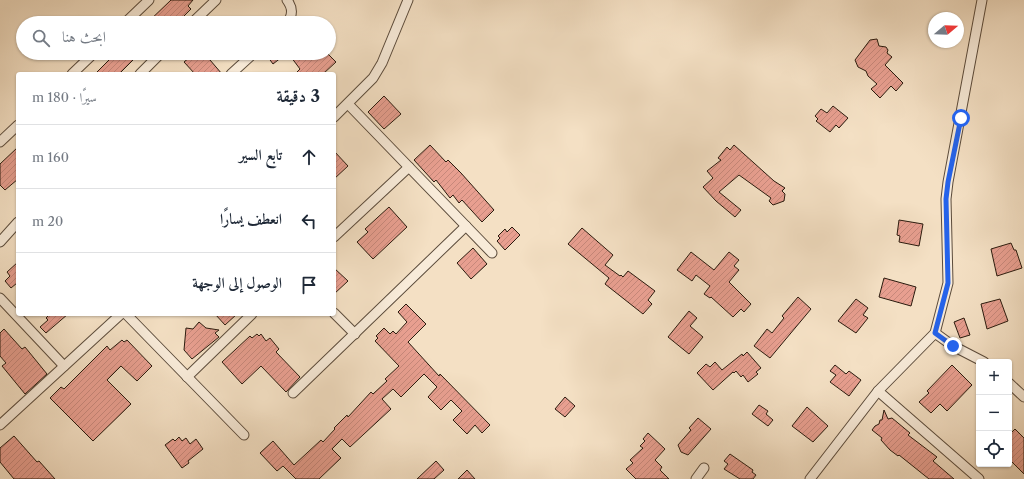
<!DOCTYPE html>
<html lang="ar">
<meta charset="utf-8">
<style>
:root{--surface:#fff;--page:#f6f6f7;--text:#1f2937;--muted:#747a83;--line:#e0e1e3}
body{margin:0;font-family:"Libre Caslon Text",Amiri,serif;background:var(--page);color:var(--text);direction:rtl}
.controls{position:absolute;right:12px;bottom:12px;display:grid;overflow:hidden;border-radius:4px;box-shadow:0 1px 3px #0004}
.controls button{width:36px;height:36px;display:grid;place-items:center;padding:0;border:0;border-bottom:1px solid var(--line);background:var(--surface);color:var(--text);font:20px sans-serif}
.compass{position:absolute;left:928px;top:12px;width:36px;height:36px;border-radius:50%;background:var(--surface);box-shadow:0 1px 3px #0004;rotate:71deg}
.stop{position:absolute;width:12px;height:12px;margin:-9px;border:3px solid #2563eb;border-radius:50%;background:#fff}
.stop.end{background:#2563eb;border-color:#fff;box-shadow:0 1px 4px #0008}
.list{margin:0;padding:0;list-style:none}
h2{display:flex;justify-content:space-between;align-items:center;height:52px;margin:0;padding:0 16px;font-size:17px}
h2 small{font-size:13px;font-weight:400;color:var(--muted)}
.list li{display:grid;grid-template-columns:26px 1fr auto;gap:12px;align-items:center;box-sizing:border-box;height:64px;padding:0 16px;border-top:1px solid var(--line)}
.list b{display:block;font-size:15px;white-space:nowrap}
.list em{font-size:13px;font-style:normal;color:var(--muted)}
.icon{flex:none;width:22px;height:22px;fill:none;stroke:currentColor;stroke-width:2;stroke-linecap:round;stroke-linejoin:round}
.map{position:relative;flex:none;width:1024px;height:479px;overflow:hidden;direction:ltr}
.search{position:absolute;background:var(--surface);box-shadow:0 1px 3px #0004;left:16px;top:16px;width:320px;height:44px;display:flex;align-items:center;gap:10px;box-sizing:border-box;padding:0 14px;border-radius:22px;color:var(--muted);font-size:15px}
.panel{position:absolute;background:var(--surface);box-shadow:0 1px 3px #0004;left:16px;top:72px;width:320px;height:244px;border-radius:4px;direction:rtl}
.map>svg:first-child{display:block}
.building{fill:url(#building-hatch);stroke:#2a1b0e}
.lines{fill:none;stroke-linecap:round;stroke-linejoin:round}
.minor-casing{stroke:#5c4c3c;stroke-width:11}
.minor{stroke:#f8ebd9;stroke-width:9}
.route{stroke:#2563eb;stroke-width:5}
</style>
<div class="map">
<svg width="1024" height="479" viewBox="0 0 1024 479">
<defs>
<pattern id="building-hatch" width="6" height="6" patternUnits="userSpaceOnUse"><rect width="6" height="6" fill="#e89f90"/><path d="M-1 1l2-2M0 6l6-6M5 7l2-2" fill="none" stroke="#c7887b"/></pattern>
</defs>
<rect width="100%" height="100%" fill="#f4e0c4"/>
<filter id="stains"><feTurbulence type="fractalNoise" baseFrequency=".005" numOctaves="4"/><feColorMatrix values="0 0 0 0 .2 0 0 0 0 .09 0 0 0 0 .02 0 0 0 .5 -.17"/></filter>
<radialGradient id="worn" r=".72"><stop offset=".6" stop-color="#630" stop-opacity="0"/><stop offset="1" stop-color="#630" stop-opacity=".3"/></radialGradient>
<g class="building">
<polygon points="171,0 193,0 188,6 191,9 180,20 178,19 174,23 147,23"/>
<polygon points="877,39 879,46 886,47 888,50 887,53 892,57 885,65 903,83 896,91 891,86 880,98 871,89 877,84 868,76 866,71 858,67 855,60 870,40"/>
<polygon points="116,53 140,53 119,74 95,74"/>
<polygon points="195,53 204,53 222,74 195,74 184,62"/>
<polygon points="265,53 287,53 273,64"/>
<polygon points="288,53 327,53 336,62 323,74 295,74 300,69"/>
<polygon points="384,96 401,114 384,129 368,112"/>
<polygon points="833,106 848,118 839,128 836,125 830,132 816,121 818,119 815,116 821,109 827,113"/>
<polygon points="430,145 446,162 448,160 461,173 494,210 482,222 462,200 459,203 453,195 450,198 436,180 434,182 414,160"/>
<polygon points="734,145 774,181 785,188 782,191 785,194 784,201 773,205 769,201 771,198 739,175 719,192 741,210 735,217 716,201 703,187 713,178 707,171 721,160 718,158 727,147 730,150"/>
<polygon points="18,147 18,179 5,190 0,185 0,164"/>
<polygon points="334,151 348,166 334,179"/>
<polygon points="389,207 407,227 373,259 357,242 368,232 365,229"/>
<polygon points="899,220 923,224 919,246 899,242 900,236 897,235"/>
<polygon points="512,227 520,235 505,250 497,241 500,238 498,236 505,229 507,232"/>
<polygon points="582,228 613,255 605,265 620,276 621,275 623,277 628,271 655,291 648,300 652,304 643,314 605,284 609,278 568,244"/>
<polygon points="1011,243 1014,250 1016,250 1022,268 997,276 991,249"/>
<polygon points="473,248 487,264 471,279 457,263"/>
<polygon points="691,252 714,270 729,252 739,260 734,266 739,270 729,282 751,304 744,312 741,309 733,317 711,297 710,298 704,294 710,286 696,275 692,281 677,270"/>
<polygon points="18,262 18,285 17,283 11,288 5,281 10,276 7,272"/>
<polygon points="334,268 348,281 334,294"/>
<polygon points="884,278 916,287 911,306 879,297"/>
<polygon points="798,297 811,309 770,358 754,346 767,329 772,333 784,318 782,316"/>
<polygon points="856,299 868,308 863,315 868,318 856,333 838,321"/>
<polygon points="1000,299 1008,321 987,329 981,304"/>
<polygon points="406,304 426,324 408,342 439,376 440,374 490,425 482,433 475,425 467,434 453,420 462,411 451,400 441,410 428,397 437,387 424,374 401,397 393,389 382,399 391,409 350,447 342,439 332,449 341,458 319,479 296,479 283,466 277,471 260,453 273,441 294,465 321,440 323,442 335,429 334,428 347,415 348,417 371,392 373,394 387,381 385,379 399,366 375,341 378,338 376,336 384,328 390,334 393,331 396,334 407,322 398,312"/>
<polygon points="689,311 697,318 690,326 703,337 689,354 668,337"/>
<polygon points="50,314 68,314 46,333 40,327 48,320 46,318"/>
<polygon points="215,314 237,314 225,325"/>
<polygon points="964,318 970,335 960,338 954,322"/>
<polygon points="199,322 206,328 219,330 215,333 219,337 192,359 184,350 186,328 193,329"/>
<polygon points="4,329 22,349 25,347 47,374 25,394 2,366 6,363 0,356 0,333"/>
<polygon points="257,334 259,336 261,334 266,341 270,338 279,349 276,352 300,377 286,392 261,366 242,384 222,362 250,336 252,338"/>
<polygon points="122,340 124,342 127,340 152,366 137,381 121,366 107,380 131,404 93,441 50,398 61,387 64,389 107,346 110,350"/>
<polygon points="747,352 761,368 756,372 758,374 748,382 743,375 741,377 736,371 734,373 733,372 713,390 697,373 706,364 710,367 715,362 722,370 742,354 743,356"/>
<polygon points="835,365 846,374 849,371 861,380 849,396 830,382 836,375 830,371"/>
<polygon points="952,365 972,385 947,411 940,404 931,413 919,402 929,393 927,391"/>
<polygon points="565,397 575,406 565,417 555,409"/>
<polygon points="759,405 768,411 766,414 773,420 768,426 752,414"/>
<polygon points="807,407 828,426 813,442 792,426"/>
<polygon points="884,410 888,419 892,418 910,433 908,435 937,457 933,461 954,479 929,479 899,455 898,456 890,450 881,440 882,438 872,430 875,426 879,424 880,420 882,420"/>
<polygon points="698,418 711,429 688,455 681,452 678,445 691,430 689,428"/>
<polygon points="1015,429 1024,438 1024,474 1009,459 1009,435"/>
<polygon points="648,433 665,449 655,460 662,467 660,470 669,479 636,479 626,469 633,463 630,460 643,448 640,446 645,441 643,439"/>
<polygon points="14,436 37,462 39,461 55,479 14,479 0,462 0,448"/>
<polygon points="179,437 182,441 186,438 190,444 196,439 203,449 188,461 189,463 182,468 165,445 173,439 175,441"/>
<polygon points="730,454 753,470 752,472 756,475 753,479 740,479 724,469 728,464 724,461"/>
<polygon points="436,461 444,470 434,479 417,479"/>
<polygon points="467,470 475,479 458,479"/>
</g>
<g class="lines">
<defs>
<g id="minor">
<polyline points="125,23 149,0"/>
<polyline points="192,23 216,0"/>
<path d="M287,23C293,15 293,8 287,0"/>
<polyline points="72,74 94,53"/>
<polyline points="140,74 161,53"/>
<polyline points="231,74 254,53"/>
<polyline points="348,104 492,253"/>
<polyline points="334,117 373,78 382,63 408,0"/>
<polyline points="0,142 18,125"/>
<polyline points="334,237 409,167"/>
<polyline points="0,242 18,222"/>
<polyline points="0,298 64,366"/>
<polyline points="334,313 355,334"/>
<polyline points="126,314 244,435"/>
<polyline points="935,333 948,283 946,199 948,182 982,0"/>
<polyline points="187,377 252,314"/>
<polyline points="1009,383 1024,397"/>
<polyline points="878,391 979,479"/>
<polyline points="293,393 466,226"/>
<polyline points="0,425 121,314"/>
<polyline points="696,479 704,468"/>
<polyline points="810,479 878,391 935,333 953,346 984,362"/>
</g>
</defs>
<use href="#minor" class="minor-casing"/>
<use href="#minor" class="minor"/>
</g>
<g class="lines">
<polyline class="route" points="953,346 935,333 948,283 946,199 948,182 961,118"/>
</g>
<rect width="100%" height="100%" filter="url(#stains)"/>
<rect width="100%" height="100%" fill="url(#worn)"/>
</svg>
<div class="controls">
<button>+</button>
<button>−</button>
<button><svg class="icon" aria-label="locate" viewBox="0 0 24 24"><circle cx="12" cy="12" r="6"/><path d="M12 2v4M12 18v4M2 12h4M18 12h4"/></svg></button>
</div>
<svg class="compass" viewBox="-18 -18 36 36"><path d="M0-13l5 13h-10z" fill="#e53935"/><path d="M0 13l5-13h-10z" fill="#747a83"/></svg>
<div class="stop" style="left:961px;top:118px"></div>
<div class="stop end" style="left:953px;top:346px"></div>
<div class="search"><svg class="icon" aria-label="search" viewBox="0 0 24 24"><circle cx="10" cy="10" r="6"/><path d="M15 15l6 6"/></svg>ابحث هنا</div>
<section class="panel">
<h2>3 دقيقة<small>سيرًا · 180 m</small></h2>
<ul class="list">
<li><svg class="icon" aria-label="ahead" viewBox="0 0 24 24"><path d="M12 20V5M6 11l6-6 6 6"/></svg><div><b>تابع السير</b></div><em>160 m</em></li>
<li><svg class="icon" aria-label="left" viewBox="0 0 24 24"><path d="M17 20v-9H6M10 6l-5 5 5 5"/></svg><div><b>انعطف يسارًا</b></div><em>20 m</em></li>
<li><svg class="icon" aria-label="arrive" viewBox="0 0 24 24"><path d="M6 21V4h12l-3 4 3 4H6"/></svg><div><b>الوصول إلى الوجهة</b></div></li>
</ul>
</section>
</div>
